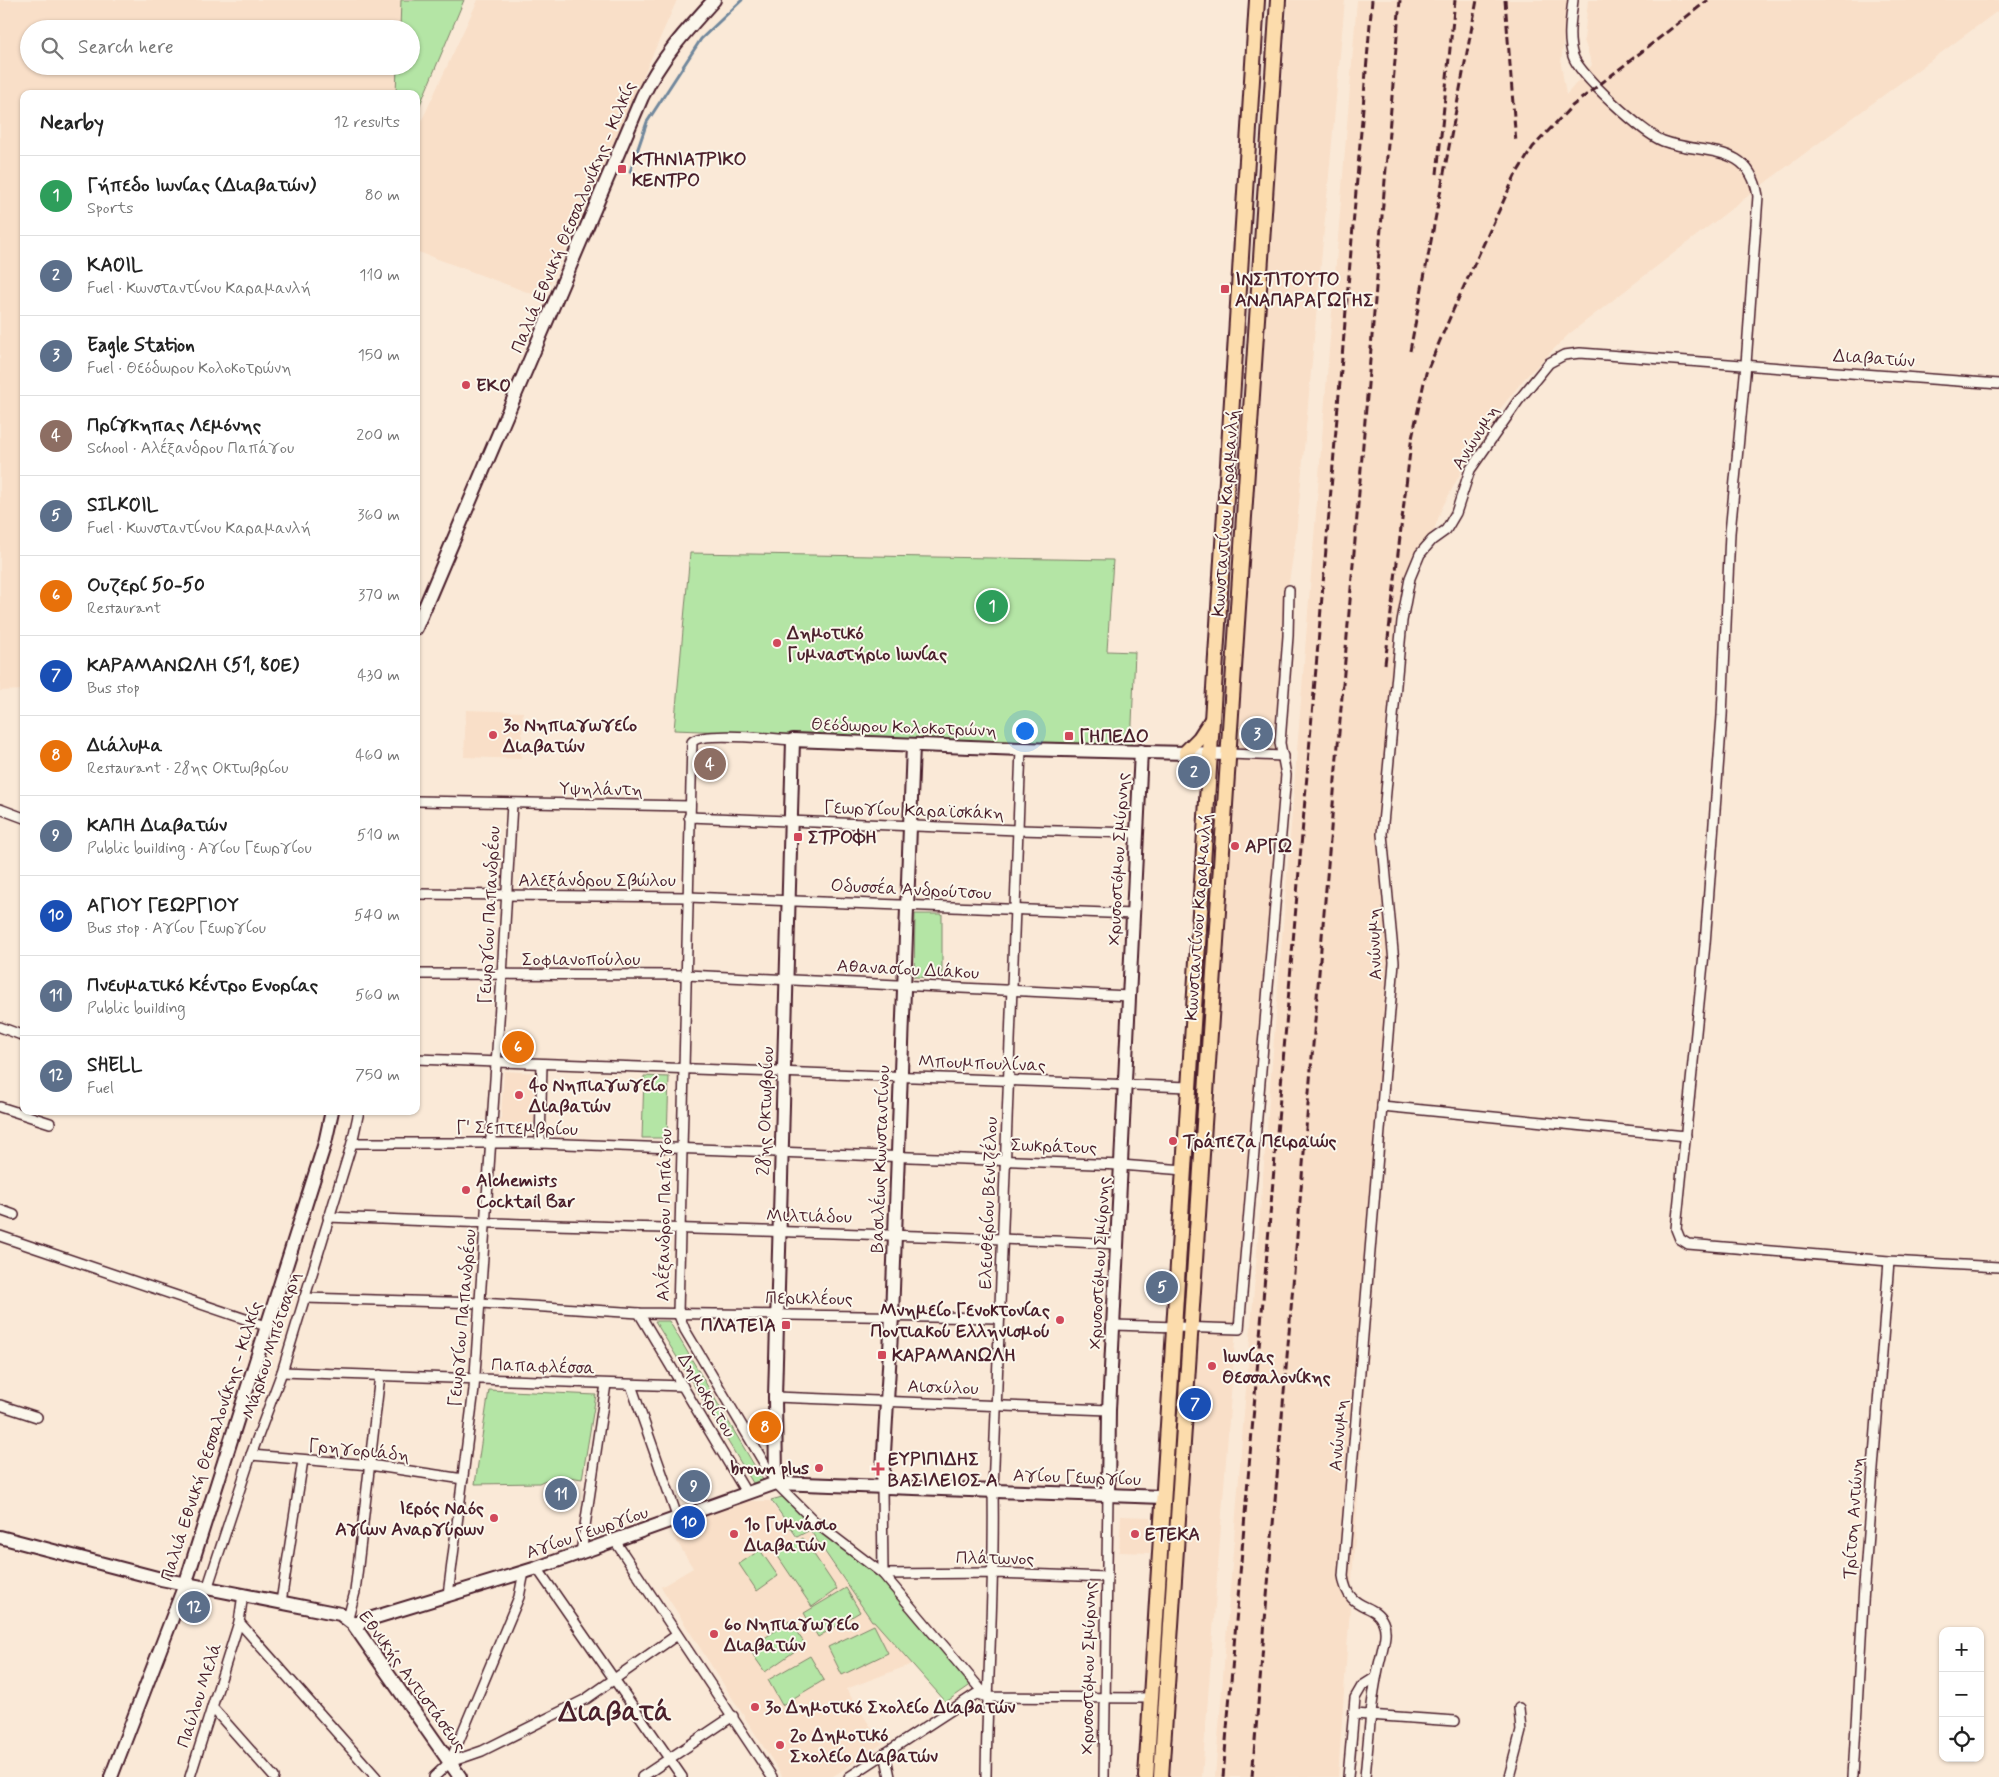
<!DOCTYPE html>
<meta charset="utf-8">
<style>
:root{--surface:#fff;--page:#f2f2f2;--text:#222;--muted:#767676;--line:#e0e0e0;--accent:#0f766e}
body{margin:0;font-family:Mynerve,sans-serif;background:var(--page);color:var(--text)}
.controls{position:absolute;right:15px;bottom:15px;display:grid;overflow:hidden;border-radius:10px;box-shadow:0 1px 4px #0004}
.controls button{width:45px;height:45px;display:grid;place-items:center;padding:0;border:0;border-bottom:1px solid var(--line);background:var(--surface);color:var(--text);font:25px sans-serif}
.you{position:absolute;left:1024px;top:730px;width:18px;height:18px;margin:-12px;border:4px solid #fff;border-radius:50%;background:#1a73e8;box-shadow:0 0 0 8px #1a73e833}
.badge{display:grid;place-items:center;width:32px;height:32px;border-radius:50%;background:var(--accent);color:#fff;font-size:16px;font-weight:700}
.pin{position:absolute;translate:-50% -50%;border:2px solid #fff;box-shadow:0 1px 5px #0006}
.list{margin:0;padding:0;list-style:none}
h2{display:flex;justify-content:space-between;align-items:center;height:65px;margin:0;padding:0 20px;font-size:21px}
h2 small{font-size:16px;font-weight:400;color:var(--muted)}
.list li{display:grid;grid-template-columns:32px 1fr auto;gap:15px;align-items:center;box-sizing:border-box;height:80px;padding:0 20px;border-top:1px solid var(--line)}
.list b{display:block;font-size:19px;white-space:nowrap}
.list p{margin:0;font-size:16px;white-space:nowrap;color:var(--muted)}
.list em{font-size:16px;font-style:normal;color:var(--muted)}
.icon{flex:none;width:28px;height:28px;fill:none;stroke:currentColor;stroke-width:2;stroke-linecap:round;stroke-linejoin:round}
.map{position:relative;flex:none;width:1999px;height:1777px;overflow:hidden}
.search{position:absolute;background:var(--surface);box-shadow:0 1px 4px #0004;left:20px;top:20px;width:400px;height:55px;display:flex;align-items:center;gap:12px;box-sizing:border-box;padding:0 18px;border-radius:28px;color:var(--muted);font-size:19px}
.panel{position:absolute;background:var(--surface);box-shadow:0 1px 4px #0004;left:20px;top:90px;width:400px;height:1025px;border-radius:10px}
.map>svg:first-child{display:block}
.built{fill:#f9dfc8;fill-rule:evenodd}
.green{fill:#b4e5a5;stroke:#7f8268}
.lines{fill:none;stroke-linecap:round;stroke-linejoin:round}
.stream{stroke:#6f879c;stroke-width:3}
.street-casing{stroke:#4a1f2b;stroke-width:12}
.secondary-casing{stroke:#4a1f2b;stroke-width:16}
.primary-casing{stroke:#4a1f2b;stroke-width:18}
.street{stroke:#fbf7ec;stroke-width:9}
.secondary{stroke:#fbf7ec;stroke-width:12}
.primary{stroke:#fcdcac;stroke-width:14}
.rail{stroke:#4a1f2b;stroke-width:3;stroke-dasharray:8 4;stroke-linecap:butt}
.poi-dot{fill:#d1495b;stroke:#fbf7ec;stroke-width:2}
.labels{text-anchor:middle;stroke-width:4;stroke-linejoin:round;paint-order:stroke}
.poi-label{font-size:18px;font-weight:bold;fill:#4a1f2b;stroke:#fbf7ec;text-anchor:start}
.street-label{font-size:18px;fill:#4a1f2b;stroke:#fbf7ec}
.town-label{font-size:28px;font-weight:bold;fill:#4a1f2b;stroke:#fbf7ec}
</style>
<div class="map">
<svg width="1999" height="1777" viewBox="0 0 1999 1777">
<rect width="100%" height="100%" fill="#fae9d7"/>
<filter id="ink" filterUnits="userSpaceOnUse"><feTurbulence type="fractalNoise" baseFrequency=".02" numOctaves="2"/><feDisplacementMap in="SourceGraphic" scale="10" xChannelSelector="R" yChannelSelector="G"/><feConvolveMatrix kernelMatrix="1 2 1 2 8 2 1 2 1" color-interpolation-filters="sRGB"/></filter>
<g filter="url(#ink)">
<g class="built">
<path d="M0,0H464L416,114V94H24V690L0,691ZM29,29H411V66H29Z"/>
<polygon points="478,0 677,0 603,166 601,166 598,173 600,175 543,298 416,251 416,142 422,120"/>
<polygon points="1288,0 1345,0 1296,536 1288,589 1283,764 1242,1249 1202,1777 1169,1777 1233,756"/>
<polygon points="1357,0 1568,0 1561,64 1566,95 1592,65 1584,40 1588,0 1999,0 1999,10 1770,179 1569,334 1525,378 1500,409 1478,440 1442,508 1415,582 1398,668 1379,837 1396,959 1338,1777 1215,1777"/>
<polygon points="466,710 523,712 521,759 464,757"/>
<polygon points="504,1071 537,1073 533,1134 500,1132"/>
<polygon points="746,1501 770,1501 796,1539 809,1531 872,1621 874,1620 912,1664 846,1689 882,1744 832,1777 783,1777 661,1587 693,1568 673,1535 691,1521"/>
<polygon points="1121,1516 1151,1517 1150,1553 1119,1552"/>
</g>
<g class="green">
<polygon points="401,0 464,0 416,114 416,94 396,94 397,66 411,66 411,29 400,29"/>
<polygon points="690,553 1113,560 1107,651 1135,652 1131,747 674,730"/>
<polygon points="915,914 942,914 942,978 914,977"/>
<polygon points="644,1076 669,1077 667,1138 642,1138"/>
<polygon points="655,1321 669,1321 763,1480 753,1483"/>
<polygon points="489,1390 596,1395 582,1479 557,1475 539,1483 475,1484"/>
<polygon points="782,1497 880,1577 972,1684 946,1702 874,1621 872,1621 810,1530 797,1537 771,1500"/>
<polygon points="803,1538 837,1589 812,1607 777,1555"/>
<polygon points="760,1550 778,1576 757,1591 739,1564"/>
<polygon points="846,1588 860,1612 818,1637 804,1613"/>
<polygon points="789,1621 805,1644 765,1672 749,1649"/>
<polygon points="874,1625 888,1653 842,1675 828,1647"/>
<polygon points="810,1656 824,1680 782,1705 768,1680"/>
</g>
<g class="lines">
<polyline class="stream" points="630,172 647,122 701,39 742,0"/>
<defs>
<g id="street">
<path d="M1573,0C1571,19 1567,38 1573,56C1579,75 1644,134 1663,141C1703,156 1749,141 1758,196L1746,364L1730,533L1722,716L1705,944L1676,1229L1680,1239L1688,1244L1889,1261L1999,1267"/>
<path d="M793,740C776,739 701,731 692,742L678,1313L685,1330L776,1483L816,1523L883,1574L987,1697"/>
<polyline points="1228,754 1283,756"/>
<polyline points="416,801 690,806"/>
<polyline points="0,809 24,818"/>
<polyline points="689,817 1018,830 1137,833"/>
<polyline points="416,894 688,897 1133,914"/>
<polyline points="416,974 686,975 1129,996"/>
<polyline points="0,1027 24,1036"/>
<polyline points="416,1059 1189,1087"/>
<polyline points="1382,1106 1686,1136"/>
<polyline points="0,1107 50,1123"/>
<polyline points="352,1143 540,1143 1121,1165 1184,1170"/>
<polyline points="540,1143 542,1064"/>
<polyline points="0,1210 14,1215"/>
<path d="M328,1217C591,1228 854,1231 1117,1244"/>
<polyline points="0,1236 266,1326"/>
<polyline points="304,1298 481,1303 639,1313 1000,1318"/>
<polyline points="639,1313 747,1494"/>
<polyline points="1114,1325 1239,1329 1286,775 1280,743 1288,636 1289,590"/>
<polyline points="282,1372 683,1386"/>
<polyline points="631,1385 678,1519"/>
<polyline points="775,1397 1109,1410"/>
<polyline points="0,1405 37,1417"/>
<polyline points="251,1455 370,1465 463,1479"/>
<polyline points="882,1487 883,1574 994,1573 1107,1577"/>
<polyline points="615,1541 772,1777"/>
<polyline points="581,1553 606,1384"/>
<polyline points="537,1568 682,1777"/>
<polyline points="208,1586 251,1455 282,1372 352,1143 359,1111"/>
<polyline points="448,1595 474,1389 502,976 512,804"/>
<polyline points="281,1602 303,1460"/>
<polyline points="348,1618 355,1592 380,1375"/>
<polyline points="239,1622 376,1777"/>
<polyline points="212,1707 274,1777"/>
<polyline points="1354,1714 1455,1721"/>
<polyline points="885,1753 890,1777"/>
<polyline points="450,1762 482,1751 586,1699 677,1635"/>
<polyline points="190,1777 239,1622 243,1594"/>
<polyline points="434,1777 450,1762 519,1597 524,1572"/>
<polyline points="642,1777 733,1716"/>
<polyline points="849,1777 976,1694 987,1697 1151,1698"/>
<path d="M986,1777C987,1681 995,1586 993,1491L1021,749"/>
<polyline points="1104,1777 1108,1495"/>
<polyline points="1348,1777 1355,1698 1362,1686 1376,1677"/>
<path d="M1365,1777C1369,1736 1371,1695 1381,1656C1383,1645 1388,1632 1383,1622C1374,1601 1348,1613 1343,1576L1394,962L1382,834L1402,621L1410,578L1420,554L1432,540L1446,530L1456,513L1470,470L1518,401L1549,363L1564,355L1580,353L1999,384"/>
<polyline points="1509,1777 1521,1731 1519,1708"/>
<polyline points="1853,1777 1864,1586 1889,1261"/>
</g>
<g id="secondary">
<path d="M416,628L642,97C661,58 685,32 714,0"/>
<polyline points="776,1483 775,1397 793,740 1021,749 1228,754"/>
<polyline points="882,1487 892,1316 913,745"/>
<polyline points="1108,1495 1109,1410 1141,751"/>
<polyline points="0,1537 161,1579 340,1614 353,1624 460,1777"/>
<polyline points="353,1624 537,1568 776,1483 1163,1497"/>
<polyline points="111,1777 186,1582 325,1143 332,1111"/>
</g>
<g id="primary">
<polyline points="1186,752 1200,738 1211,721"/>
<polyline points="1146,1777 1257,0"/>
<polyline points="1161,1777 1278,0"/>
</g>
</defs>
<use href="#street" class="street-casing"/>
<use href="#secondary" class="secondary-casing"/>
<use href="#primary" class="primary-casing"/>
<use href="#street" class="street"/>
<use href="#secondary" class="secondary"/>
<use href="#primary" class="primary"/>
<g class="rail">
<polyline points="1505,0 1516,143"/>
<polyline points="1437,174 1455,0"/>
<polyline points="1410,351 1477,0"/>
<polyline points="1385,664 1411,443 1426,373 1454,308 1515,176 1533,147 1572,106 1708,0"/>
<polyline points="1223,1777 1372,0"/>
<polyline points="1252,1777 1400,0"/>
</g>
</g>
</g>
<g class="poi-dot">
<rect x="617" y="164" width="10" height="10" rx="2.5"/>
<rect x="1220" y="284" width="10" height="10" rx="2.5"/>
<circle cx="466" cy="385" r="5"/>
<circle cx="777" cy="643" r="5"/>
<circle cx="493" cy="735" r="5"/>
<rect x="1064" y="731" width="10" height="10" rx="2.5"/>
<rect x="793" y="832" width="10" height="10" rx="2.5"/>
<circle cx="1235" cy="846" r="5"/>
<circle cx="519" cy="1095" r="5"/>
<circle cx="1173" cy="1141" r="5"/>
<circle cx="466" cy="1190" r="5"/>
<circle cx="1060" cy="1320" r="5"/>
<rect x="781" y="1320" width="10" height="10" rx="2.5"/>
<rect x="877" y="1350" width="10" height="10" rx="2.5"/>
<circle cx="1212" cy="1366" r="5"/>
<circle cx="819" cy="1468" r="5"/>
<path d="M875.5 1461.5h5v5h5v5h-5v5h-5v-5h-5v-5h5z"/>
<circle cx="494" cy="1518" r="5"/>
<circle cx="734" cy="1534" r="5"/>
<circle cx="1135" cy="1534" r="5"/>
<circle cx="714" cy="1634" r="5"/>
<circle cx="755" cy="1707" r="5"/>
<circle cx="780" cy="1745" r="5"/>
</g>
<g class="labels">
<g class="poi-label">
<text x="632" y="165">ΚΤΗΝΙΑΤΡΙΚΟ<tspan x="632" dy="21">ΚΕΝΤΡΟ</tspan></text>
<text x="1235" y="285">ΙΝΣΤΙΤΟΥΤΟ<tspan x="1235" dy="21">ΑΝΑΠΑΡΑΓΩΓΗΣ</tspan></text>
<text x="476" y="391">EKO</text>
<text x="787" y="639">Δημοτικό<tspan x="787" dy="21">Γυμναστήριο Ιωνίας</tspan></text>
<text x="503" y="731">3ο Νηπιαγωγείο<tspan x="503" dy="21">Διαβατών</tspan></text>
<text x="1079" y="742">ΓΗΠΕΔΟ</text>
<text x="808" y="843">ΣΤΡΟΦΗ</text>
<text x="1245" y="852">ΑΡΓΩ</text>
<text x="529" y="1091">4ο Νηπιαγωγείο<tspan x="529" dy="21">Διαβατών</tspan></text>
<text x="1183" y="1147">Τράπεζα Πειραιώς</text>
<text x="476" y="1186">Alchemists<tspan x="476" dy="21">Cocktail Bar</tspan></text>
<text x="1050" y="1316" text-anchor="end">Μνημείο Γενοκτονίας<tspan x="1050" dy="21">Ποντιακού Ελληνισμού</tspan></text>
<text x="776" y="1331" text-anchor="end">ΠΛΑΤΕΙΑ</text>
<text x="892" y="1361">ΚΑΡΑΜΑΝΩΛΗ</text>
<text x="1222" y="1362">Ιωνίας<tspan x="1222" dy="21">Θεσσαλονίκης</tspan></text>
<text x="888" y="1465">ΕΥΡΙΠΙΔΗΣ<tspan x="888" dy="21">ΒΑΣΙΛΕΙΟΣ Α</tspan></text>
<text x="809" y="1474" text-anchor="end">brown plus</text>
<text x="484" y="1514" text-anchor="end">Ιερός Ναός<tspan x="484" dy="21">Αγίων Αναργύρων</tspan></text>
<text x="744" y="1530">1ο Γυμνάσιο<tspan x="744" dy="21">Διαβατών</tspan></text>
<text x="1145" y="1540">ΕΤΕΚΑ</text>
<text x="724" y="1630">6ο Νηπιαγωγείο<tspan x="724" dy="21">Διαβατών</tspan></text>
<text x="765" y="1713">3ο Δημοτικό Σχολείο Διαβατών</text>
<text x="790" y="1741">2ο Δημοτικό<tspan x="790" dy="21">Σχολείο Διαβατών</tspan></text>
</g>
<g class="street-label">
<text transform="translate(573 217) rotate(-67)" y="6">Παλιά Εθνική Θεσσαλονίκης - Κιλκίς</text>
<text transform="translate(1874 358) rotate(4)" y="6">Διαβατών</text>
<text transform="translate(1475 437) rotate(-58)" y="6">Ανώνυμη</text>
<text transform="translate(1225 513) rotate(-86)" y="6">Κωνσταντίνου Καραμανλή</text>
<text transform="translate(904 727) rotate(2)" y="6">Θεόδωρου Κολοκοτρώνη</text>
<text transform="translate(601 789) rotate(1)" y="6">Υψηλάντη</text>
<text transform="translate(914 810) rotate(2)" y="6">Γεωργίου Καραϊσκάκη</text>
<text transform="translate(1118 859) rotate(-87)" y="6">Χρυσοστόμου Σμύρνης</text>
<text x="597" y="886">Αλεξάνδρου Σβώλου</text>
<text transform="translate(911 889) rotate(3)" y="6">Οδυσσέα Ανδρούτσου</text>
<text transform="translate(489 915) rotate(-87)" y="6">Γεωργίου Παπανδρέου</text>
<text transform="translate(1198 917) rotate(-86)" y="6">Κωνσταντίνου Καραμανλή</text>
<text transform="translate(1374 944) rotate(-92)" y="6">Ανώνυμη</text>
<text x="581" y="965">Σοφιανοπούλου</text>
<text transform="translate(908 969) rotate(3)" y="6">Αθανασίου Διάκου</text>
<text transform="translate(982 1063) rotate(2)" y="6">Μπουμπουλίνας</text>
<text transform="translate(765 1111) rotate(-88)" y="6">28ης Οκτωβρίου</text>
<text transform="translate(517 1128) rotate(1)" y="6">Γ' Σεπτεμβρίου</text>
<text transform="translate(1054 1146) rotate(2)" y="6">Σωκράτους</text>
<text transform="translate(880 1159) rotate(-88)" y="6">Βασιλέως Κωνσταντίνου</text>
<text transform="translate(988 1203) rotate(-88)" y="6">Ελευθερίου Βενιζέλου</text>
<text transform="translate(664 1215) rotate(-89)" y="6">Αλέξανδρου Παπάγου</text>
<text transform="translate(809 1216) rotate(1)" y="6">Μιλτιάδου</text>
<text transform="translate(1099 1263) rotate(-87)" y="6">Χρυσοστόμου Σμύρνης</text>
<text transform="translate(809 1298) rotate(1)" y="6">Περικλέους</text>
<text transform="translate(462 1318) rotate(-85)" y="6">Γεωργίου Παπανδρέου</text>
<text transform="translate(271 1345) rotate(-72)" y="6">Μάρκου Μπότσαρη</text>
<text transform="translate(543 1366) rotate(2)" y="6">Παπαφλέσσα</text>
<text transform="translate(943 1387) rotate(2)" y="6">Αισχύλου</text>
<text transform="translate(707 1395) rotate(59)" y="6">Δημοκρίτου</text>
<text transform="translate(1338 1435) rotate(-85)" y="6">Ανώνυμη</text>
<text transform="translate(211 1441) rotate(-72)" y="6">Παλιά Εθνική Θεσσαλονίκης - Κιλκίς</text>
<text transform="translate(359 1450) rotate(6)" y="6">Γρηγοριάδη</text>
<text transform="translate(1077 1477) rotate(2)" y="6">Αγίου Γεωργίου</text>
<text transform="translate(1853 1518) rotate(-86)" y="6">Τρίτση Αντώνη</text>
<text transform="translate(587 1532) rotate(-19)" y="6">Αγίου Γεωργίου</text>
<text transform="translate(995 1558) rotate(1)" y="6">Πλάτωνος</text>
<text transform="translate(1088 1668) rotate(-89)" y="6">Χρυσοστόμου Σμύρνης</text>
<text transform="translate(413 1681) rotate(54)" y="6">Εθνικής Αντιστάσεως</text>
<text transform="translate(199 1695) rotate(-72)" y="6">Παύλου Μελά</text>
</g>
<g class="town-label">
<text x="615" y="1721">Διαβατά</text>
</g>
</g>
</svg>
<div class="controls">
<button>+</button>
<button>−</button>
<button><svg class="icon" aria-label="locate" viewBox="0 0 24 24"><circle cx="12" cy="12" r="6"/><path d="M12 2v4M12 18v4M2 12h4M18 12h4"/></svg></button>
</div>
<div class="you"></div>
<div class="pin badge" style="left:992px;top:606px;background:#2e9e5b">1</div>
<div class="pin badge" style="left:1194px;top:772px;background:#5c6f8a">2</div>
<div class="pin badge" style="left:1257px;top:734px;background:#5c6f8a">3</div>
<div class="pin badge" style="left:710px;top:764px;background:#8d6e63">4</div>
<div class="pin badge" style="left:1162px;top:1287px;background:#5c6f8a">5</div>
<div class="pin badge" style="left:518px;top:1047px;background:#e8710a">6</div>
<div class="pin badge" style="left:1195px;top:1404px;background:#1a4fb4">7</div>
<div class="pin badge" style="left:765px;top:1427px;background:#e8710a">8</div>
<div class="pin badge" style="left:694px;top:1486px;background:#5c6f8a">9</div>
<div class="pin badge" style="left:689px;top:1522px;background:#1a4fb4">10</div>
<div class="pin badge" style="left:561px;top:1494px;background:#5c6f8a">11</div>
<div class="pin badge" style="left:194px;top:1607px;background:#5c6f8a">12</div>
<div class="search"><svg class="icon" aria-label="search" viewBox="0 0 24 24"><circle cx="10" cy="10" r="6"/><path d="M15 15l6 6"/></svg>Search here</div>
<section class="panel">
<h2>Nearby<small>12 results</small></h2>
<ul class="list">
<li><span class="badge" style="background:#2e9e5b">1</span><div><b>Γήπεδο Ιωνίας (Διαβατών)</b><p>Sports</p></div><em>80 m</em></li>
<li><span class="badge" style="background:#5c6f8a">2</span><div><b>KAOIL</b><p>Fuel · Κωνσταντίνου Καραμανλή</p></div><em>110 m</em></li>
<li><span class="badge" style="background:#5c6f8a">3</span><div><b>Eagle Station</b><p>Fuel · Θεόδωρου Κολοκοτρώνη</p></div><em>150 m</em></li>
<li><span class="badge" style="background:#8d6e63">4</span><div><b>Πρίγκηπας Λεμόνης</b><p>School · Αλέξανδρου Παπάγου</p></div><em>200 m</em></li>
<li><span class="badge" style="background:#5c6f8a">5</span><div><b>SILKOIL</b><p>Fuel · Κωνσταντίνου Καραμανλή</p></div><em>360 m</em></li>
<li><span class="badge" style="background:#e8710a">6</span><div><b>Ουζερί 50-50</b><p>Restaurant</p></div><em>370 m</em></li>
<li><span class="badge" style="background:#1a4fb4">7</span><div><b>ΚΑΡΑΜΑΝΩΛΗ (51, 80Ε)</b><p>Bus stop</p></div><em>430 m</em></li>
<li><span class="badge" style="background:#e8710a">8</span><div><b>Διάλυμα</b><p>Restaurant · 28ης Οκτωβρίου</p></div><em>460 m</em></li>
<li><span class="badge" style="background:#5c6f8a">9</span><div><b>ΚΑΠΗ Διαβατών</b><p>Public building · Αγίου Γεωργίου</p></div><em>510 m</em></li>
<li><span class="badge" style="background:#1a4fb4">10</span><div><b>ΑΓΙΟΥ ΓΕΩΡΓΙΟΥ</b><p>Bus stop · Αγίου Γεωργίου</p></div><em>540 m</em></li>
<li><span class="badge" style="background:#5c6f8a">11</span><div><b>Πνευματικό Κέντρο Ενορίας</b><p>Public building</p></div><em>560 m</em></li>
<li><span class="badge" style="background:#5c6f8a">12</span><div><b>SHELL</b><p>Fuel</p></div><em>750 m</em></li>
</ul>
</section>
</div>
